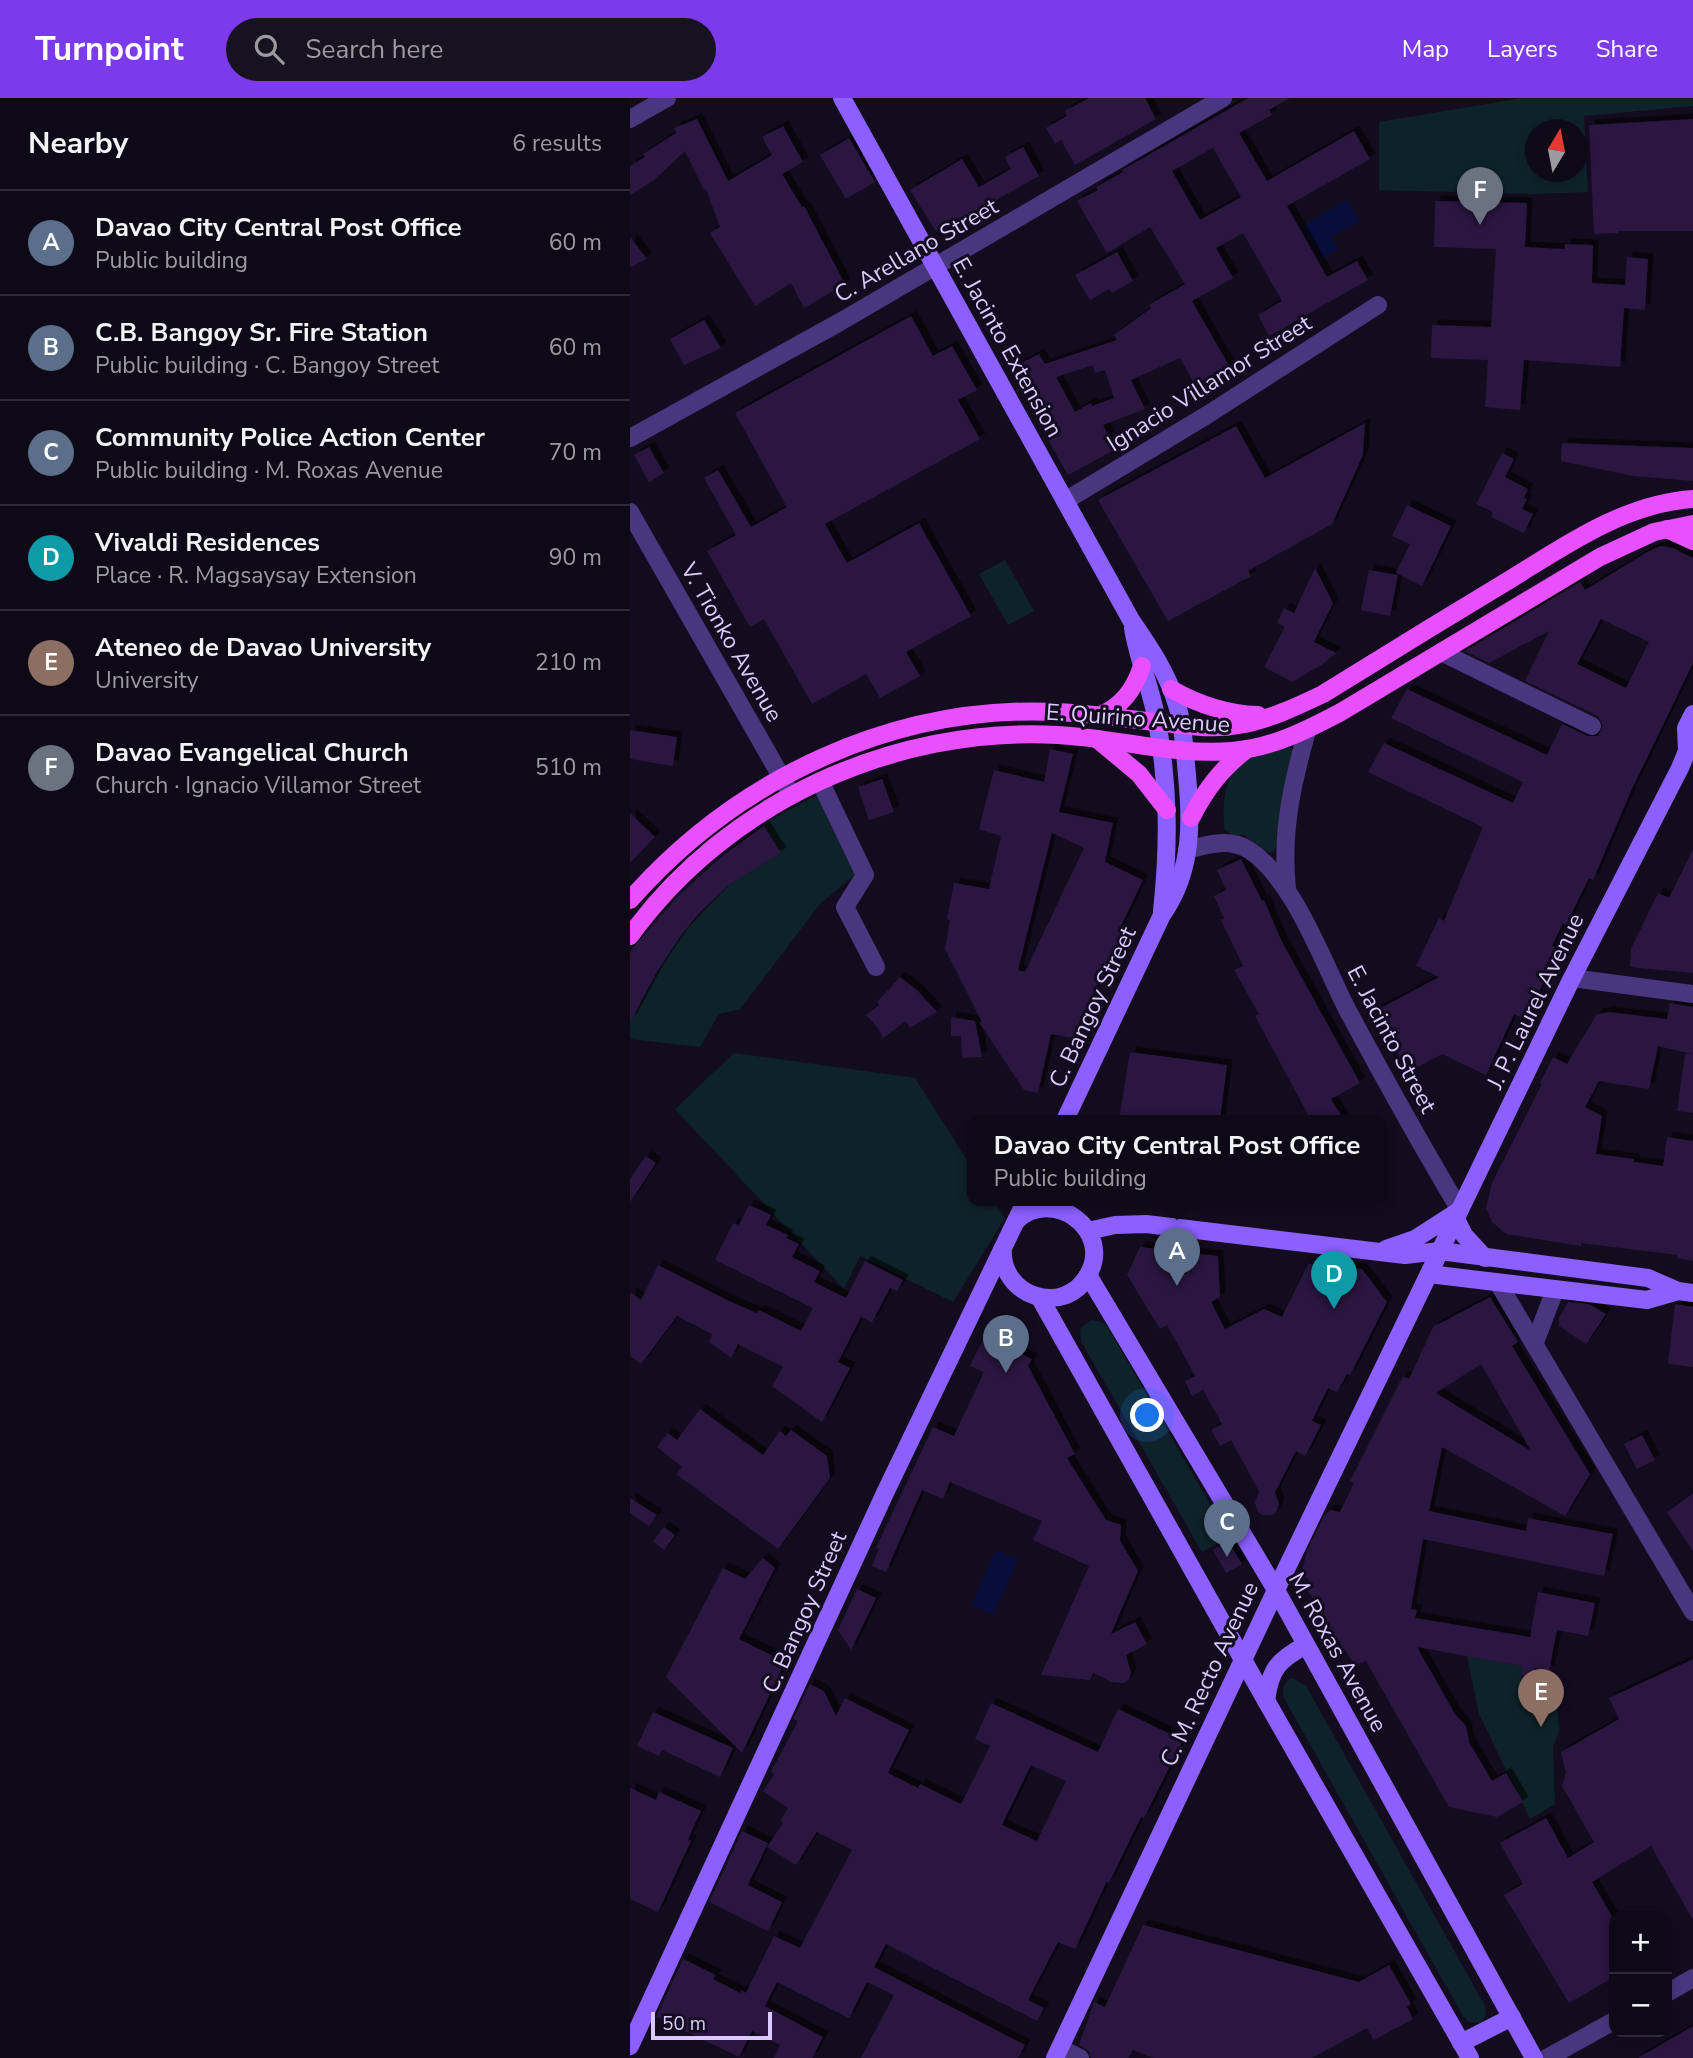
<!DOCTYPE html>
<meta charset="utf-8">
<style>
:root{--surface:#0e0917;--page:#171220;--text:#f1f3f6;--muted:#9b9aa1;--line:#2e2a36;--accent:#7c3aed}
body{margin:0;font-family:"Nunito Sans",sans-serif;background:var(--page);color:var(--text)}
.controls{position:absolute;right:21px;bottom:21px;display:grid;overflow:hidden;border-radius:14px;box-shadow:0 4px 10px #0003}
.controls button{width:63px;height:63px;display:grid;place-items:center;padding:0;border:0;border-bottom:2px solid var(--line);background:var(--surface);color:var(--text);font:35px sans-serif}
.compass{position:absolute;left:895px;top:21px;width:63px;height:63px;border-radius:50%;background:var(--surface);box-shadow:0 4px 10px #0003;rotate:10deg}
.scale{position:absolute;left:21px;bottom:18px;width:121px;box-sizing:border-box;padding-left:7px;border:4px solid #dcc9ff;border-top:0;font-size:19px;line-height:24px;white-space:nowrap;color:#dcc9ff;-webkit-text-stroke:5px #130c1f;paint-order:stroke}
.you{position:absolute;left:518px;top:1318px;width:24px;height:24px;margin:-18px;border:5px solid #fff;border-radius:50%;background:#1a73e8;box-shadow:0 0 0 10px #1a73e833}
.badge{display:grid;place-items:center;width:46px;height:46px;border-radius:50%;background:var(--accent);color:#fff;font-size:23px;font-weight:700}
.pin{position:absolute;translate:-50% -58px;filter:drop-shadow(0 2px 4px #0008)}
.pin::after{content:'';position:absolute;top:37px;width:24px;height:21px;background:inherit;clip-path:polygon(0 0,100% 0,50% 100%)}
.popup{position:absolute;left:337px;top:1017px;width:420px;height:91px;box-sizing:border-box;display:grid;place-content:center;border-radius:14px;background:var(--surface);filter:drop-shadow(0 2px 5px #0005);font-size:23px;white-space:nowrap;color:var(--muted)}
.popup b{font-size:26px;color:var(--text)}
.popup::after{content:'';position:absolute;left:50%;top:100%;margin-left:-14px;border:14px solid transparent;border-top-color:var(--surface)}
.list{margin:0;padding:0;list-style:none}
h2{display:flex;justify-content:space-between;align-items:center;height:91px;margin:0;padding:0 28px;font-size:30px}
h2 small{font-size:23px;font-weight:400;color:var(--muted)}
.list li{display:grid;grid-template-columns:46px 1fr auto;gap:21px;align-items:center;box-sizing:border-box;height:105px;padding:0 28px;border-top:2px solid var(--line)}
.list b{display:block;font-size:26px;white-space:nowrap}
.list p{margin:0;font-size:23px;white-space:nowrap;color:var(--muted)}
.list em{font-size:23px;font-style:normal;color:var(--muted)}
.icon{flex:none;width:38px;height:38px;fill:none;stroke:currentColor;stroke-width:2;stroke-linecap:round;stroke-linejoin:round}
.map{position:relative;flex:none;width:1063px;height:1960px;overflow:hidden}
header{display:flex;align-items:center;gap:42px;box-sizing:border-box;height:98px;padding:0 35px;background:var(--accent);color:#fff}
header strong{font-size:33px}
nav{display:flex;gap:38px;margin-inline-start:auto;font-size:24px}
.search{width:490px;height:63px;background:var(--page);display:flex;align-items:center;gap:18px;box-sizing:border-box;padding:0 24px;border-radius:38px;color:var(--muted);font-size:26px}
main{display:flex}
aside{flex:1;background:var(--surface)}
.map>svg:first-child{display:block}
.green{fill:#0e2329;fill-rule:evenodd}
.water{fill:#070e3c}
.building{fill:#291740;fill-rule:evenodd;filter:url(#shadow)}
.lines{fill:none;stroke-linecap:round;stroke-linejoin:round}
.minor{stroke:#4a357f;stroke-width:18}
.tertiary{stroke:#4a357f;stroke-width:18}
.secondary{stroke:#8b60ff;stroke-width:18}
.primary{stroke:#e850ff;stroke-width:18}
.labels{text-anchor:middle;stroke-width:6;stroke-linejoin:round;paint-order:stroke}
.street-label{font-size:23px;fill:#dcc9ff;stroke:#130c1f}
</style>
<header>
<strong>Turnpoint</strong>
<div class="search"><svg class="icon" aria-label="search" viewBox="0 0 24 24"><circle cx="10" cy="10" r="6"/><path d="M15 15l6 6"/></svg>Search here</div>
<nav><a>Map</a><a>Layers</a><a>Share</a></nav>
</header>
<main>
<aside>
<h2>Nearby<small>6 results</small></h2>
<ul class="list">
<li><span class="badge" style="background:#5c6f8a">A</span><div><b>Davao City Central Post Office</b><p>Public building</p></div><em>60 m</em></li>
<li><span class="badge" style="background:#5c6f8a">B</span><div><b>C.B. Bangoy Sr. Fire Station</b><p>Public building · C. Bangoy Street</p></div><em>60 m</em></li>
<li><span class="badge" style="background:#5c6f8a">C</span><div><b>Community Police Action Center</b><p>Public building · M. Roxas Avenue</p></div><em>70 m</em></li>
<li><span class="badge" style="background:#0f9aa8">D</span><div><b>Vivaldi Residences</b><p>Place · R. Magsaysay Extension</p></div><em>90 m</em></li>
<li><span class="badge" style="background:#8d6e63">E</span><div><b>Ateneo de Davao University</b><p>University</p></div><em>210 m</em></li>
<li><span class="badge" style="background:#6b7280">F</span><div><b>Davao Evangelical Church</b><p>Church · Ignacio Villamor Street</p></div><em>510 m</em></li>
</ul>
</aside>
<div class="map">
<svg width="1063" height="1960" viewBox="0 0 1063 1960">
<defs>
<filter id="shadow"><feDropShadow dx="5.5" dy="-5.5" stdDeviation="0" flood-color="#0009"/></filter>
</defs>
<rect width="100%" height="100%" fill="#130c1f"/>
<g class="green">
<path d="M892,0H1063V8L954,18L958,94L904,96L749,92V24ZM906,32H948V74H906Z"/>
<polygon points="375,462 404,513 378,527 349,476"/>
<path d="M653,648L661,650L665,654L651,708L647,746L643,754L639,755L614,737H603L595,732C591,707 594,670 621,657C630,653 643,651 653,648Z"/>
<polygon points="191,695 228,774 190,806 110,911 89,916 70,949 0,941 0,924 28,872 52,836 100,786 151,755 133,726"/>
<polygon points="104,955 285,980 342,1070 342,1102 363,1102 375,1120 323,1204 230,1158 214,1191 45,1011"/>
<polygon points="461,1222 472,1224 477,1228 599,1439 572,1454 451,1243 450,1231"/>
<polygon points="837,1558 892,1568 891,1578 913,1592 927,1605 929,1633 923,1649 925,1706 900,1721 849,1616"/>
<path d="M662,1580L676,1588L855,1908L856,1917L851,1925L839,1924L833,1918L654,1600C652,1590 653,1585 662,1580Z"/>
</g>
<g class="water">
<polygon points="717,102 729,123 701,139 708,151 692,161 673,128"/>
<polygon points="366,1452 388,1462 363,1517 341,1507"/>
</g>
<g class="building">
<polygon points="459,0 515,0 526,21 445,67 431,42 425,46 416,30 437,18 435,13"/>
<path d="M618,0H660L639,12L642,17L609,35L637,83L724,33L740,61L657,108L697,179L727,163L738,182L639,238L628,217L652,203L613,135L586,150L603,180L562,203L606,280L572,299L550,260L501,282L515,311L473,327L486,351L438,377L401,312L404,310L383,269L409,256L415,266L487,242L484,237L521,210L519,207L555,186L520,129L477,155L447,103L468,92L466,89L493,74L492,72ZM583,50L611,99L570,122L542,73ZM463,267L465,275L475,272L484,300L462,308L461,305L445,314L426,279Z"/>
<polygon points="67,21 98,83 142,57 132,39 153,28 173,64 152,76 172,109 174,108 215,186 174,210 161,185 125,208 80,135 90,129 76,91 74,92 55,53 24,82 0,97 0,68 15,59 13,56 46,35 44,30"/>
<polygon points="1063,21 1063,133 988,133 988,135 964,136 959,27"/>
<polygon points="219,40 245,84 216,101 190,57"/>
<polygon points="393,49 409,78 359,106 361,109 332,126 331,124 313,135 305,132 280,92 332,61 349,89 381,71 375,59"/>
<polygon points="805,103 897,105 895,149 935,151 935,146 963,147 962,185 995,187 997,159 1018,161 1015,212 994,210 990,269 894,262 890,312 855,309 858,262 801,260 802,227 861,229 866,151 804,149"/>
<polygon points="0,139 17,161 0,169"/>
<polygon points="487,154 503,183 482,195 479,191 460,202 445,177"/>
<polygon points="281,218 303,258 322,248 347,292 328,302 350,341 195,426 217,465 289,425 341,518 276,554 290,578 250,600 236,576 182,606 134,521 120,529 77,453 106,437 74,380 88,372 121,429 157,409 105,315"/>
<polygon points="74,222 91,250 54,267 40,241"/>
<polygon points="735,325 733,357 702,426 618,473 621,478 538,523 468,402 606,328 635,380"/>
<polygon points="932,345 1063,350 1063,383 1003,378 931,363"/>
<polygon points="19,349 34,375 19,384 4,357"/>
<polygon points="872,355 884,361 875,379 898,391 894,400 897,401 892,411 903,416 894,435 861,419 863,414 846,406"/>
<polygon points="777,407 821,428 792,488 766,475 780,446 762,438"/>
<path d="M1031,448L1043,450L1063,460V565L1001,693L963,782L959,780L936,827L933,825L922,848L925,849L914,871L919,874L895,921L884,916L856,977L812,956L778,974L745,913L809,879L786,868L809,820L814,823L853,729L738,674L754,645L883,705L893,684L761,620L777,591L917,657L932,626L958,638H968L973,628L968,618L895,583L919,533L859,565L835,553L950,484L955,492L1019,453ZM971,521L1019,544L996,590L947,566Z"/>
<polygon points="685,470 703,505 684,544 706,555 690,568 662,584 634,569 655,529 647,525 654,510 664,515"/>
<polygon points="739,472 768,477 760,518 731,512"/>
<polygon points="0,632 47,639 43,668 0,661"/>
<path d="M420,651L443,656L429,714L483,725L475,764L513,782L489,832L493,834L442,940L421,936L408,995L394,992L349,924H352L315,851L320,822L317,821L324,785L359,791L371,738L349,731L364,672L414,684ZM422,735L454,750L395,874L388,872Z"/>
<polygon points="252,681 264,714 239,722 228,689"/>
<polygon points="0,715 25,739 0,765"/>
<polygon points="134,728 151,755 100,786 71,813 52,836 28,872 0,924 0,855 4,849 48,798 92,758"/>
<polygon points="1063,751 1063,875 1000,869 1001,851 1028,795 1039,800"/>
<polygon points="611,761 632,803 634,802 651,842 730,985 701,1001 714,1022 681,1022 625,918 629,916 604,872 613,868 591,822 594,820 584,798 596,792 587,772"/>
<polygon points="270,879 287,892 307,914 280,930 276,923 253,940 247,929 236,917 249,907 247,904"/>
<polygon points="1040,905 1063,909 1063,1015 1047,1013 1055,956 1062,956 1028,948 1019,991 969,983 955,1009 972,1018 966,1056 1004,1061 1004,1064 1033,1068 1037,1039 1063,1043 1063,1163 1047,1160 1048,1157 951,1145 951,1148 876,1136 862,1124 856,1110 862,1085 912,986 910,985 923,959 937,966 967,916 979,914 1037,921"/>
<polygon points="321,919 345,923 352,959 332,960 331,938 321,938"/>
<polygon points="500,954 597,967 590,1022 489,1022"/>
<polygon points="16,1058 26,1065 0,1104 0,1081"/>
<polygon points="119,1107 141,1117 136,1127 158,1137 156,1140 169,1146 162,1159 190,1173 184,1184 216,1200 235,1163 273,1182 267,1193 260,1190 242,1224 231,1219 208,1264 220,1270 192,1324 142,1288 153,1269 108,1246 101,1260 79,1244 82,1236 47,1218 11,1266 0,1258 0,1194 11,1202 28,1167 99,1203 127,1215 129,1212 171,1233 183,1210 85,1162 103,1125 109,1127"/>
<polygon points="510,1149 588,1158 590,1199 581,1204 595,1231 634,1211 652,1219 678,1166 732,1171 757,1204 720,1277 717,1276 707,1294 698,1290 682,1323 691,1327 675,1358 666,1353 645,1394 649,1406 646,1414 642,1417 632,1417 628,1414 625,1405 629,1393 601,1342 590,1348 581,1332 592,1326 573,1292 562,1298 555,1283 565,1278 551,1252 537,1227 530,1231 497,1177"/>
<path d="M860,1199L888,1244L882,1248L960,1376L935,1418L812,1349L799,1413L896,1433L898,1420L983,1436L974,1478L793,1441L781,1511L787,1512L785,1520L900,1539L908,1494L965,1505L958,1538L927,1532L919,1573L905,1570L904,1580L891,1577L892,1568L787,1549L825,1616L836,1628L839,1644L862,1683L876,1675L893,1704L867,1719L819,1709L736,1563L725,1567L691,1517L694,1515L676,1491L679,1481L671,1477L677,1453L694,1418L700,1412L710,1414L724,1385L720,1383L773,1278L779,1281L803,1229ZM851,1266L901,1353L806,1295Z"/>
<polygon points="938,1204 959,1206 976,1216 956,1246 929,1228 929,1220"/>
<polygon points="1045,1206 1063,1209 1063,1269 1038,1266"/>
<polygon points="354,1239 402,1261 398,1268 445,1356 437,1360 476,1422 491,1427 490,1443 508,1473 481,1536 505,1524 517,1546 496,1557 501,1575 499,1581 494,1585 482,1584 463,1575 460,1582 411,1577 459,1468 403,1442 412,1423 320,1384 313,1401 292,1392 256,1474 242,1468 249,1451 246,1450 303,1329 324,1338 354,1274 340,1268"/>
<polygon points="70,1311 133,1357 150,1333 156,1338 161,1332 197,1358 200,1380 148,1451 46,1376 52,1369 27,1349 38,1335 47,1342"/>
<polygon points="1012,1337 1025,1362 1007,1371 994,1346"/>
<polygon points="1063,1395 1063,1453 1037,1414"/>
<polygon points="0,1400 27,1417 19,1428 0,1415"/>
<polygon points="34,1429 45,1437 34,1452 23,1443"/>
<polygon points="598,1443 612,1466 596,1475 583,1452"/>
<polygon points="133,1460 145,1470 109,1541 155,1564 112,1655 36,1579 93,1470 115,1481"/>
<polygon points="227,1491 246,1500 221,1552 208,1532"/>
<polygon points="1063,1561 1063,1822 1021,1748 962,1784 984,1822 984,1879 939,1905 874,1797 893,1786 870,1745 916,1720 938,1760 964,1744 932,1688 936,1675 931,1654 989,1621 979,1600"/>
<path d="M180,1586L194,1593L206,1618L215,1600L279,1632L258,1675L288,1690L290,1686L331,1706L360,1648L345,1641L361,1605L468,1654L488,1611L553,1642L514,1720L511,1719L479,1785L477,1783L445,1851L428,1844L398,1902L414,1910L407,1923L256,1846L244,1869L395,1947L388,1960H231L264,1897L237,1884L219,1920L147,1884L135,1908L193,1939L182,1960H144L150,1947L122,1933L109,1959L26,1919L53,1861L86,1877L83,1881L110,1895L111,1892L116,1895L144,1838L170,1850L222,1752L187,1734L166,1767L137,1749L153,1725L150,1723L158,1710L133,1693L144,1676L141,1674L168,1623L163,1621ZM401,1667L436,1683L407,1743L372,1727Z"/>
<polygon points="23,1614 103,1650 90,1679 32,1652 29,1658 7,1648"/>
<polygon points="0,1690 26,1702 29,1694 71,1713 58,1741 61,1743 28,1814 0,1801"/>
<polygon points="112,1733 138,1745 118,1787 152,1804 138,1833 79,1804"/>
<polygon points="513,1827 729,1884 759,1867 781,1906 777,1909 783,1921 744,1942 737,1930 682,1960 523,1960 503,1952 498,1960 461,1960 459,1953 449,1947 464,1904 475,1909"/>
<polygon points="1063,1928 1063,1960 1008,1960"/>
</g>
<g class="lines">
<g class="minor">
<polyline points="0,340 210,224 593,0"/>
<polyline points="435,403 577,317 748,207"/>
<polyline points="811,554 962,628"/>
<polyline points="190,683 235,777 215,809 246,869"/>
<path d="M557,752C578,746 600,740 619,752C664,781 693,865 718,913C754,980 791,1047 830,1112"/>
<path d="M657,791C651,735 662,686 677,633"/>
<polyline points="942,880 1063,896"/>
<polyline points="1037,1895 1063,1880"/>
<polyline points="430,1950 450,1960"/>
<polyline points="917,1960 984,1923"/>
</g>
<g class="tertiary">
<polyline points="0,21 37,0"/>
<polyline points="0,414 160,694"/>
<polyline points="868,1185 1063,1514"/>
<polyline points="905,1244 925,1192"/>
</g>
<g class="secondary">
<path d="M212,0L501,522C519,548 538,576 547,607C553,626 554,646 556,666C561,720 565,770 532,817L435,1022"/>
<path d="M503,530C508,562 522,592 527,624C539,689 539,748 532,813"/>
<polyline points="826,1121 834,1137 855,1160"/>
<polyline points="458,1133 485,1127 516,1126 775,1157 810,1153 1018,1180 1048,1193 1063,1195"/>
<path d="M373,1150C369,1198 434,1220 458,1177C484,1132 422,1088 386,1123"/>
<polyline points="756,1151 785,1141 827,1114"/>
<polyline points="799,1176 1017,1202 1048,1193"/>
<polyline points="458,1177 646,1492 904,1960"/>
<polyline points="410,1200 630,1592 840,1960"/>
<path d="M636,1603C640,1571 648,1562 676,1547"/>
<polyline points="831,1945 882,1919"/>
<polyline points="0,1948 255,1395 396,1102"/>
<polyline points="425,1960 646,1492 942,880 1050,670 1057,653 1056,630 1063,616"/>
</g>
<g class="primary">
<polyline points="1037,431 1063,443"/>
<path d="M541,591C569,607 596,616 628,617"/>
<path d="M469,618C492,608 504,592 512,568"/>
<polyline points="467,641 509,676 537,712"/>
<path d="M561,720C576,691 591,671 617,651"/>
<path d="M0,802C107,680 265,606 428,614C464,616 499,621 534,625C559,628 584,632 609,627C638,622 666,609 693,596C751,560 808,525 866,490C928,453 989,406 1063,401"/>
<path d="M0,838C97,704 263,628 428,637C486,640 545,658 602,653C642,650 677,632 711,614L970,459L1024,434L1063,426"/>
</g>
</g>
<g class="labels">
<g class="street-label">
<text transform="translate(286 152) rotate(-30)" y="8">C. Arellano Street</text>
<text transform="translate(378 249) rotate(61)" y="8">E. Jacinto Extension</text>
<text transform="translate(579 285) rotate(-32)" y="8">Ignacio Villamor Street</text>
<text transform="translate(102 544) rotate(60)" y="8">V. Tionko Avenue</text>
<text transform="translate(508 620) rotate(4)" y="8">E. Quirino Avenue</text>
<text transform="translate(905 903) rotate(-64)" y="8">J. P. Laurel Avenue</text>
<text transform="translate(462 909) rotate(-65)" y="8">C. Bangoy Street</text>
<text transform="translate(762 941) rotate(62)" y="8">E. Jacinto Street</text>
<text transform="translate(174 1514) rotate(-66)" y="8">C. Bangoy Street</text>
<text transform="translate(708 1554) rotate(61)" y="8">M. Roxas Avenue</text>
<text transform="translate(579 1576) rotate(-65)" y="8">C. M. Recto Avenue</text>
</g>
</g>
</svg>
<div class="controls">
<button>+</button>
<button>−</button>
</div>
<svg class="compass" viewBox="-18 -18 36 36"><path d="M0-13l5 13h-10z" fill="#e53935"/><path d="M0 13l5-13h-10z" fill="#9b9aa1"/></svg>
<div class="scale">50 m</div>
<div class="you"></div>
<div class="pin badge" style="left:547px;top:1188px;background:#5c6f8a">A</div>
<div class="popup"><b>Davao City Central Post Office</b>Public building</div>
<div class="pin badge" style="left:376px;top:1275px;background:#5c6f8a">B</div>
<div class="pin badge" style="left:597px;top:1459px;background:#5c6f8a">C</div>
<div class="pin badge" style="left:704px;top:1211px;background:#0f9aa8">D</div>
<div class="pin badge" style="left:911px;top:1629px;background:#8d6e63">E</div>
<div class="pin badge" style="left:850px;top:127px;background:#6b7280">F</div>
</div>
</main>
